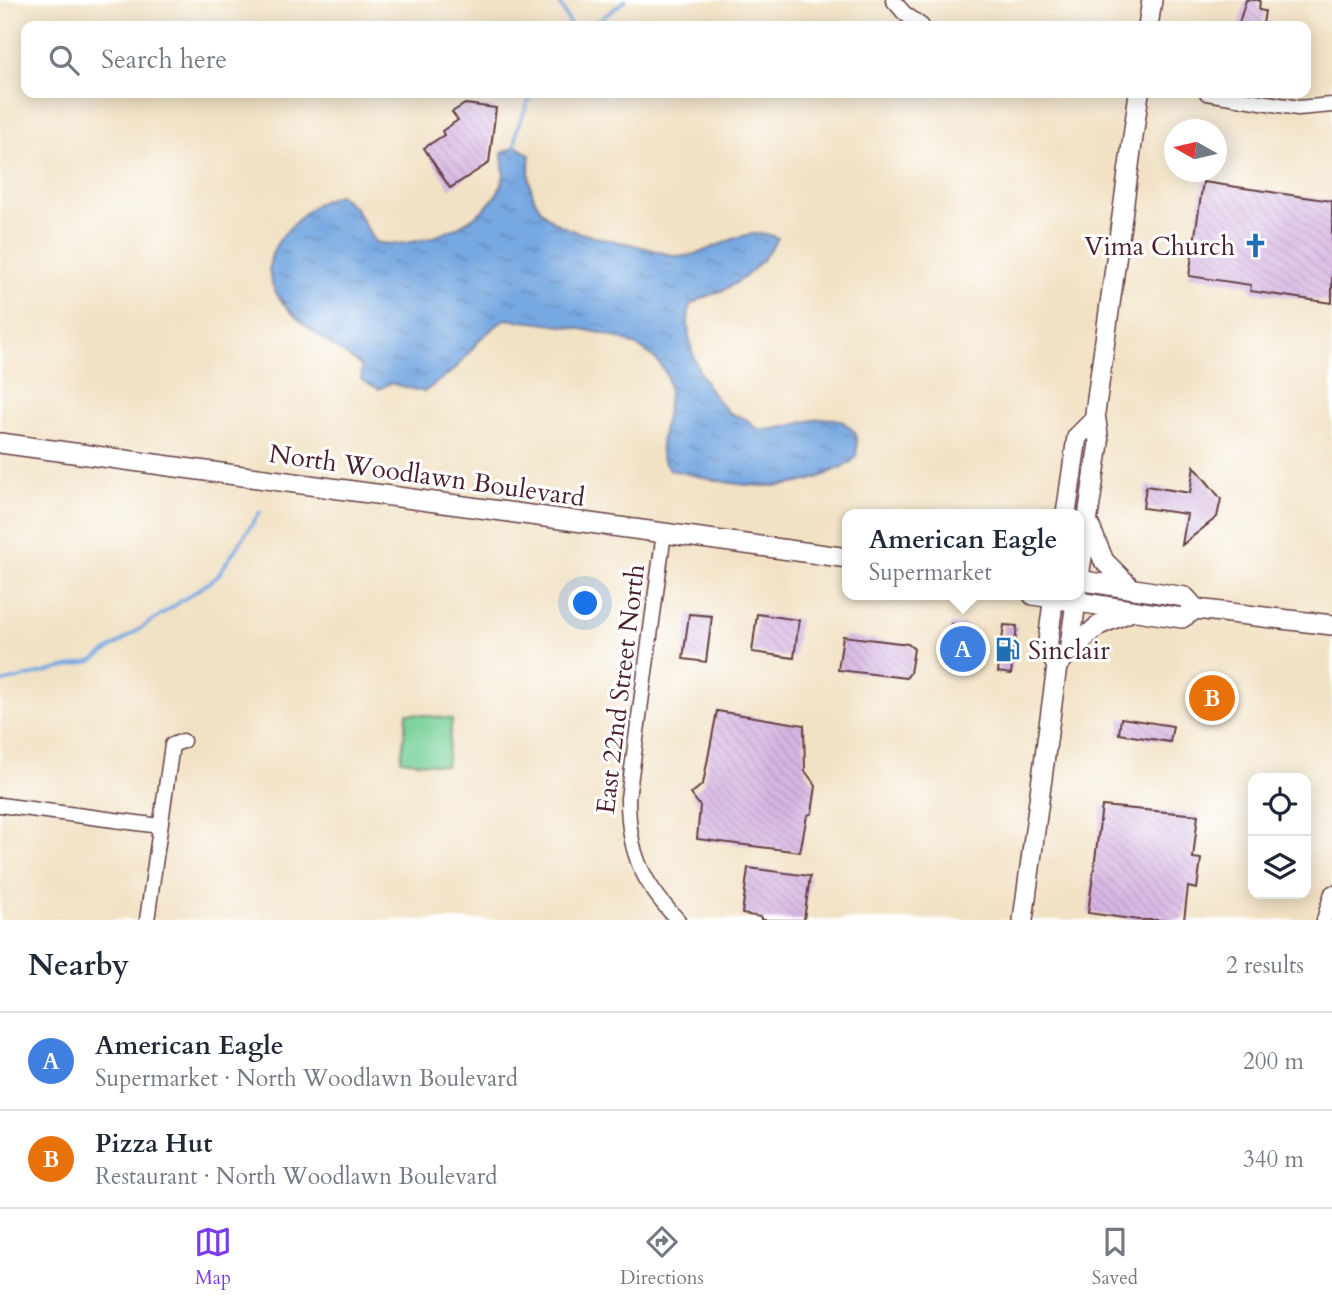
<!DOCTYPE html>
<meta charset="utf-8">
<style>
:root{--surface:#fff;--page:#f6f6f7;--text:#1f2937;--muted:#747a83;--line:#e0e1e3;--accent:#7c3aed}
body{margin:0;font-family:Cardo,serif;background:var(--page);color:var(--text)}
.controls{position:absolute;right:21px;bottom:21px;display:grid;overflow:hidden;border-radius:14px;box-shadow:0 4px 18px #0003}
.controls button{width:63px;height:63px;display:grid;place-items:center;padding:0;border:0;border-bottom:2px solid var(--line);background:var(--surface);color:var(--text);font:35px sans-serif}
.compass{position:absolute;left:1164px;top:119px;width:63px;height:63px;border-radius:50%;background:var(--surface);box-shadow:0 4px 18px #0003;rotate:278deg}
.you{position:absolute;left:586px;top:604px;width:24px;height:24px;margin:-18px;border:5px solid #fff;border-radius:50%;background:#1a73e8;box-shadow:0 0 0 10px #1a73e833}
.badge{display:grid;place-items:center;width:46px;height:46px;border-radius:50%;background:var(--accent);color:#fff;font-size:23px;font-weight:700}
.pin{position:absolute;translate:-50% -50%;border:4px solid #fff;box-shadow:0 2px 7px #0006}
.popup{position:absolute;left:842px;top:509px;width:242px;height:91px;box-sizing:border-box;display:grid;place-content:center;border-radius:14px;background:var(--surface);filter:drop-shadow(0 2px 5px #0005);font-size:23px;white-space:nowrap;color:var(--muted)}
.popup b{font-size:26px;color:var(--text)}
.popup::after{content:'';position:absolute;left:50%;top:100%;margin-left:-14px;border:14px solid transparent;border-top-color:var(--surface)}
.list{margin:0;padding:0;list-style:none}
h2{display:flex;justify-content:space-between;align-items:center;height:91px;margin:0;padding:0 28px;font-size:30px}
h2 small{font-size:23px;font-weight:400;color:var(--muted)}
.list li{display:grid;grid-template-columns:46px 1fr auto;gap:21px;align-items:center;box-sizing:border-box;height:98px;padding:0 28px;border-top:2px solid var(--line)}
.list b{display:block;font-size:26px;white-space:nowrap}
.list p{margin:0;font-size:23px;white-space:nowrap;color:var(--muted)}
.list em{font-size:23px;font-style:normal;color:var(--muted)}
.icon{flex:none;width:38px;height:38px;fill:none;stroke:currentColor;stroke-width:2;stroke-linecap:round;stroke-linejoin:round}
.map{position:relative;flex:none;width:1332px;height:920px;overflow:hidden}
.search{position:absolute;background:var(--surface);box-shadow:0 4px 18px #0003;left:21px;right:21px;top:21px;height:77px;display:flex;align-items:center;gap:18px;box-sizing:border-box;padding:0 24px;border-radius:14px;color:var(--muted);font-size:26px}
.sheet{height:287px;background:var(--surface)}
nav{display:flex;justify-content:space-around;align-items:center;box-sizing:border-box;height:98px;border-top:2px solid var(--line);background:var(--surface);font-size:19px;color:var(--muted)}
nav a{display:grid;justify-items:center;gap:4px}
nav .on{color:var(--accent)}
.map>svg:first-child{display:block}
.pitch{fill:#78d299;stroke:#617862;stroke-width:2}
.water{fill:url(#water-ripples);stroke:#606486;stroke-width:2}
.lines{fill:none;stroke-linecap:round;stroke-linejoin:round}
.stream{stroke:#76a8e1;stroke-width:3.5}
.building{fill:url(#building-back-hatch)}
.street-casing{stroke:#633c42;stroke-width:17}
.secondary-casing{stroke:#633c42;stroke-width:22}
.street{stroke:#fff;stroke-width:14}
.secondary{stroke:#fff;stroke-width:19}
.labels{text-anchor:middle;stroke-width:6;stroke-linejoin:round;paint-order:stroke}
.poi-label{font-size:26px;fill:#4a1f2b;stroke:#fff;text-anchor:end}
.street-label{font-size:26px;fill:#4a1f2b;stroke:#fff}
</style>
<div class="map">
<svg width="1332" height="920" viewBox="0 0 1332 920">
<defs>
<pattern id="water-ripples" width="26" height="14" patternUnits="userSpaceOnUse" patternTransform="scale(1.75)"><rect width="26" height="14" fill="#76a8e1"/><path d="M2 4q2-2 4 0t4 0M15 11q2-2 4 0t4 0" fill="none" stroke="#6388b7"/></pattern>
<pattern id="building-back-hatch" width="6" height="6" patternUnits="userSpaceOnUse" patternTransform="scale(1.75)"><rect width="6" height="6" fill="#d5b5e2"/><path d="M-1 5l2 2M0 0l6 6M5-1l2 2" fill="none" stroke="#b89bc2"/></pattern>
</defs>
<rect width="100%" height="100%" fill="#fff"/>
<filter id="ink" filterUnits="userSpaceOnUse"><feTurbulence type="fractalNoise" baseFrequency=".0143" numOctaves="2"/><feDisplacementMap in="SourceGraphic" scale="14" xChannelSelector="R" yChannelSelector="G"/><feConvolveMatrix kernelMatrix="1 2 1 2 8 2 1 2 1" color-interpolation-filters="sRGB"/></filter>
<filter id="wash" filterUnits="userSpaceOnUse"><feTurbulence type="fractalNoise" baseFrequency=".00686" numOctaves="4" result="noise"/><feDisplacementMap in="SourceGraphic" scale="28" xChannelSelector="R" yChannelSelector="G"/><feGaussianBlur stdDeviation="1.57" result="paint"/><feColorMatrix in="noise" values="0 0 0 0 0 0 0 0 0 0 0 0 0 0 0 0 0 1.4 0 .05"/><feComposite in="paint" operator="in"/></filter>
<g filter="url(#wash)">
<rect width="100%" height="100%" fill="#f2e2c5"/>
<polygon class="pitch" points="407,713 452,719 446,766 401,760"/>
<path class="water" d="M516,146L530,155C521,230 576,232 634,245C649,248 671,258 686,256C717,251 746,223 778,238C765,260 745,281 721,291C709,295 701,298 690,305C682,342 700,383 727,411C732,416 740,415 746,419C749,421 751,425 754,427C776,437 815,412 839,420C845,422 851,429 856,433C856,440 858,448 856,455C854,463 842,466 835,470C782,498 725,483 671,470C656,457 661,444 664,426C667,409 673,388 665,372C642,328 549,325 505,319L481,338L456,368L424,392L390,383L379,389L361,379L362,367C319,333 232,290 287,231C304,213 314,202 339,195L355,208L375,242C414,252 497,222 504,175C504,169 502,160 502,153Z"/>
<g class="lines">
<g class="stream">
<polyline points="558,0 571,26"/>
<polyline points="592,26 626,0"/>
<polyline points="515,147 517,129 532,93"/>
<polyline points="0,683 92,661 217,577 260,512"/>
</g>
</g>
<g id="blocks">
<g class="building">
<polygon points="1246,0 1260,0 1259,10 1265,11 1263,24 1242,26 1239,23"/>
<polygon points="465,104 496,108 489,163 450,188 424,148 444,135 442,131 458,120 452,112"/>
<polygon points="1203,182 1332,201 1332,303 1250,291 1251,285 1189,276"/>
<polygon points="1194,466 1221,499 1217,517 1182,545 1187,514 1143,508 1146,486 1190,493"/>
<polygon points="689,614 712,616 706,662 683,659"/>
<polygon points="757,614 799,620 794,658 752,652"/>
<polygon points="951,624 969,626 968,632 971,633 967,667 964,666 963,672 945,670"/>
<polygon points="1004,625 1017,626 1011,674 998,672"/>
<polygon points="843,636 908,644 914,649 910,673 906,678 838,670"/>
<polygon points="717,711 804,725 805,771 816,786 812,813 807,816 800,852 697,839 700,806 691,794 703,784"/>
<polygon points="1121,718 1173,726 1170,742 1119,734"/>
<polygon points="1102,806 1198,815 1193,858 1201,859 1197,889 1188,887 1184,920 1139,920 1088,913"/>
<polygon points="748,868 810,876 804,920 761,920 761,917 742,914"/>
</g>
</g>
</g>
<g filter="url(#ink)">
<use href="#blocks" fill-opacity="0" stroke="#633c42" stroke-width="2"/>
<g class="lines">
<defs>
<g id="street">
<polyline points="893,0 904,13 922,26"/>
<polyline points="1207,93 1298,108 1332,105"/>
<path d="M664,533L628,798C628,850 641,882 678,920"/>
<polyline points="0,805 160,826"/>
<polyline points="147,920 172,745 183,741"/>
<polyline points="1324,920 1332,893"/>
</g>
<g id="secondary">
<polyline points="1148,26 1152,0"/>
<polyline points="0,443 848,558"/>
<polyline points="1066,514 1077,437 1094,420"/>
<polyline points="1089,525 1104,561 1130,587"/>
<polyline points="1078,580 1185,597 1196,609"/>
<polyline points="1078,584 1099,443 1095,413 1139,93"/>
<polyline points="1033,595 1182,618 1196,609 1332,625"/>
<polyline points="1054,595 1047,649 1057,666"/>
<polyline points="1069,652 1099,625 1132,611"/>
<polyline points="1023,920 1057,666 1069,652 1077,595"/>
</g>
</defs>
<use href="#street" class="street-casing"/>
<use href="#secondary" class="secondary-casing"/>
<use href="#street" class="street"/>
<use href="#secondary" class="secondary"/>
</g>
</g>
<defs>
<symbol id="church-bare" viewBox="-9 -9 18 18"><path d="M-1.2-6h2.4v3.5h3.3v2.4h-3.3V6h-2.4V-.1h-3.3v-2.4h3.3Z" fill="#1f6fb2" stroke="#fff" stroke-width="2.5" paint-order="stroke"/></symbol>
<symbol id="fuel-bare" viewBox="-9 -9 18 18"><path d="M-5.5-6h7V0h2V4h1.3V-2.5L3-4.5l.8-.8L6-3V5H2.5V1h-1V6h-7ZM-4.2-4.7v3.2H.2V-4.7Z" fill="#1f6fb2" stroke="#fff" stroke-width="2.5" paint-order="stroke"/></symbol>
</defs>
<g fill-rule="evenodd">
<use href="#church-bare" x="1238" y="228" width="35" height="35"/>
<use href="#fuel-bare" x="990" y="632" width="35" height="35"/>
</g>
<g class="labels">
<g class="poi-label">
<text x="1235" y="255">Vima Church</text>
<text x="1028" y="659" text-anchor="start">Sinclair</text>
</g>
<g class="street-label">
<text transform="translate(427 475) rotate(8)" y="9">North Woodlawn Boulevard</text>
<text transform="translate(620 689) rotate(-83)" y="9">East 22nd Street North</text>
</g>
</g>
</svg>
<div class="controls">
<button><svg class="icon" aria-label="locate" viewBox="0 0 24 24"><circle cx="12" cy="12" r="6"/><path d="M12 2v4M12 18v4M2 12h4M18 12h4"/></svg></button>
<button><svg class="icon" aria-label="layers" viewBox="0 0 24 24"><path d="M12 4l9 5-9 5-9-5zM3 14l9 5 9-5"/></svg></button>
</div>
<svg class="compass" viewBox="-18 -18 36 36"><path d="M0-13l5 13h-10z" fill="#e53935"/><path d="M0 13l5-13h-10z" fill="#747a83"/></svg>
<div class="you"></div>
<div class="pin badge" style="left:963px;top:649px;background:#3f7fe0">A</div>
<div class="popup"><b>American Eagle</b>Supermarket</div>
<div class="pin badge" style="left:1212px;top:698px;background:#e8710a">B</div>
<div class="search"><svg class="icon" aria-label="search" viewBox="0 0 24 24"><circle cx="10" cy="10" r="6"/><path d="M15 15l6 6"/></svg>Search here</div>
</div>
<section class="sheet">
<h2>Nearby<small>2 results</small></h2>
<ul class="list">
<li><span class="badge" style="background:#3f7fe0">A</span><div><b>American Eagle</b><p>Supermarket · North Woodlawn Boulevard</p></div><em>200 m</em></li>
<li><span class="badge" style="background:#e8710a">B</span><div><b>Pizza Hut</b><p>Restaurant · North Woodlawn Boulevard</p></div><em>340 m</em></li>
</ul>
</section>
<nav>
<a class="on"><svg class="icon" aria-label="map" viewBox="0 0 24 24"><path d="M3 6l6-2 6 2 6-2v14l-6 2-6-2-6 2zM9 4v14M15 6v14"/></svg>Map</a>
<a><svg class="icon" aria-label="directions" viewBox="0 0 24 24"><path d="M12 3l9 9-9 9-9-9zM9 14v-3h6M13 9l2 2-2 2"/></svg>Directions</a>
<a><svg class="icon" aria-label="saved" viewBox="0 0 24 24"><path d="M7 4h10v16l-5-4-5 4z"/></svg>Saved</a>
</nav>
